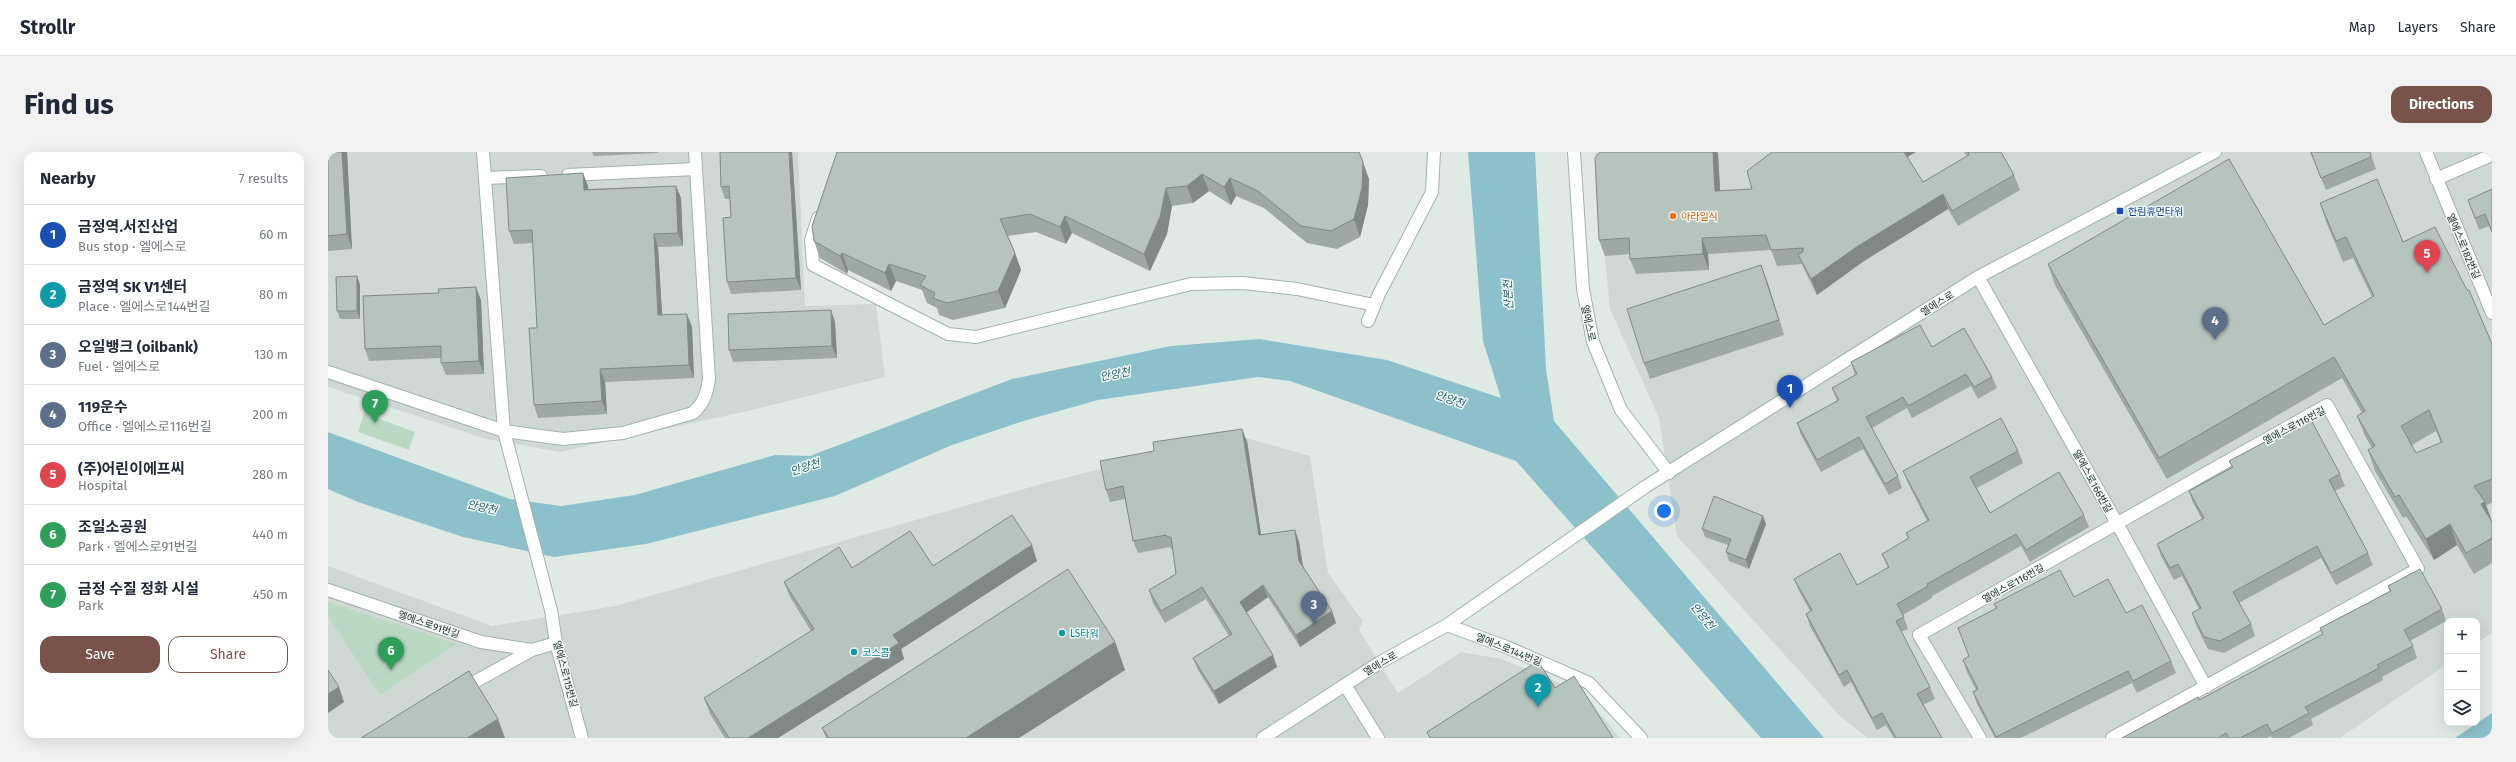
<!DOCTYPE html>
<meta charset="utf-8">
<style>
:root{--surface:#fff;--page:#f2f2f3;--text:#1f2937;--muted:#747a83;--line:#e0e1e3;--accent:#79524a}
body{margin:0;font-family:"Fira Sans","Noto Sans KR",sans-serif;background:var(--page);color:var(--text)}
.controls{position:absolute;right:12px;bottom:12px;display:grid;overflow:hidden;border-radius:8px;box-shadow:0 4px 16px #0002}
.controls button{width:36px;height:36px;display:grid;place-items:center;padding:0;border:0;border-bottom:1px solid var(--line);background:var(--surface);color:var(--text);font:20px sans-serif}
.you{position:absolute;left:1336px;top:359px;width:14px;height:14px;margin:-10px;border:3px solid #fff;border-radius:50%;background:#1a73e8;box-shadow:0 0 0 6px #1a73e833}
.badge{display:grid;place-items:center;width:26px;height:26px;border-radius:50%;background:var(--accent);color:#fff;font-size:13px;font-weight:700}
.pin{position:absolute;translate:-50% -33px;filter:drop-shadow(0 1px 2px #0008)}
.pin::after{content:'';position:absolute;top:21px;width:14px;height:12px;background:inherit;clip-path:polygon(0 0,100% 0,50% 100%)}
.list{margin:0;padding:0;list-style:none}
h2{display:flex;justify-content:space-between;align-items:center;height:52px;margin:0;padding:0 16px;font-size:17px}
h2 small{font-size:13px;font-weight:400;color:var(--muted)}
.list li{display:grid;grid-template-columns:26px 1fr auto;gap:12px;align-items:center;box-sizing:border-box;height:60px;padding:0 16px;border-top:1px solid var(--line)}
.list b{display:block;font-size:15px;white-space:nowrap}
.list p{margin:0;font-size:13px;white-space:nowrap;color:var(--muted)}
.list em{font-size:13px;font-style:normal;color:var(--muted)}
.actions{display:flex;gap:8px;padding:12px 16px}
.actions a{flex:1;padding:9px 0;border:1px solid var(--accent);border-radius:12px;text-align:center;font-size:14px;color:var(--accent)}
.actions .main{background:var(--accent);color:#fff}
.icon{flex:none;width:22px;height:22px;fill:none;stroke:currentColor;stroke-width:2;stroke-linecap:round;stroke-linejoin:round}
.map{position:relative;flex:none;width:2164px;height:586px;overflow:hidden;border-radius:12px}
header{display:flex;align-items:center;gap:24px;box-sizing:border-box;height:56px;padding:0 20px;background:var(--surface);border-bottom:1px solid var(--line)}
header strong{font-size:19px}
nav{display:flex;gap:22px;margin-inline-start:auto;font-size:14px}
.intro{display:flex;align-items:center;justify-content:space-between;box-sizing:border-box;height:96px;padding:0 24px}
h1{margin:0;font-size:28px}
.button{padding:10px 18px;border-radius:12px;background:var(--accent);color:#fff;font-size:14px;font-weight:700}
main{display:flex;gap:24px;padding:0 24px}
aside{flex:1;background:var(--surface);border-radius:12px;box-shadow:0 4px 16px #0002}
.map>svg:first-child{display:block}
.built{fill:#ced9d4}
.green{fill:#bad9c3}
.water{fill:#8cc0cb}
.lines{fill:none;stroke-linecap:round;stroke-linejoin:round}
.street-casing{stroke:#a3b1ac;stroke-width:14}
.secondary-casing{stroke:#a0b4ad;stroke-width:14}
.street{stroke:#fff;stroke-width:12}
.secondary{stroke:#fff;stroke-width:12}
.wall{fill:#9da9a3;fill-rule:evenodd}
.shaded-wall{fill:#7f8985}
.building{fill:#b6c4be;stroke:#7f8985;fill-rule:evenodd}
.transit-dot{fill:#1a4fb4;stroke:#f0f7f3;stroke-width:1.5}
.food-dot{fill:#e8710a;stroke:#f0f7f3;stroke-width:1.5}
.culture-dot{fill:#0f9aa8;stroke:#f0f7f3;stroke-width:1.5}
.labels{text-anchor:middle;stroke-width:3;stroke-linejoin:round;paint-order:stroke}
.transit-label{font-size:10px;fill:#164399;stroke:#f0f7f3;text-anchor:start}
.food-label{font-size:10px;fill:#c56008;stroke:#f0f7f3;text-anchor:start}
.street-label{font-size:10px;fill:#223833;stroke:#f0f7f3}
.culture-label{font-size:10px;fill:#0d838f;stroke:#f0f7f3;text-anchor:start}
.water-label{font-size:11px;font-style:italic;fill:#21616f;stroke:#f0f7f3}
</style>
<header>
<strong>Strollr</strong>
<nav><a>Map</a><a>Layers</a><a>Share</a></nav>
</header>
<div class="intro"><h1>Find us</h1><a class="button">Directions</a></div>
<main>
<aside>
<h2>Nearby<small>7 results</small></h2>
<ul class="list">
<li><span class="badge" style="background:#1a4fb4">1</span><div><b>금정역.서진산업</b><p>Bus stop · 엘에스로</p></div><em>60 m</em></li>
<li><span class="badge" style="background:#0f9aa8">2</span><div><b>금정역 SK V1센터</b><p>Place · 엘에스로144번길</p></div><em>80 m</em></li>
<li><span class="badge" style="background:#5c6f8a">3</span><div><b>오일뱅크 (oilbank)</b><p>Fuel · 엘에스로</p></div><em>130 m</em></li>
<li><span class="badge" style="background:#5c6f8a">4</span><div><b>119운수</b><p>Office · 엘에스로116번길</p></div><em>200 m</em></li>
<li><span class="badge" style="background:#e0444e">5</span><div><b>(주)어린이에프씨</b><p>Hospital</p></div><em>280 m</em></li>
<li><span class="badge" style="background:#2e9e5b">6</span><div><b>조일소공원</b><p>Park · 엘에스로91번길</p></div><em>440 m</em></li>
<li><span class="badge" style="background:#2e9e5b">7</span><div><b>금정 수질 정화 시설</b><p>Park</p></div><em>450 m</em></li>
</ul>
<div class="actions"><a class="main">Save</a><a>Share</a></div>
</aside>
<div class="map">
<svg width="2164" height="586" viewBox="0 0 2164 586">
<rect width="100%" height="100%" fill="#e0eae5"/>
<g class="built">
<polygon points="0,0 470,0 477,154 548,152 557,225 424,258 232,300 158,287 0,235"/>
<polygon points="1278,0 2164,0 2164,481 2149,491 2149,469 2119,469 2119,512 2012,586 1539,586 1512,564 1349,384 1331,266 1282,157 1267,1"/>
<polygon points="895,286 918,286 982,304 1000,421 1035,469 1031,478 1070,541 1133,500 1174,507 1247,538 1275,565 1292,586 0,586 0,414 164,474 287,454 717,331"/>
</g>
<g class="green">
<polygon points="36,261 87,280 81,298 30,280"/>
<polygon points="0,450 129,492 52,543 0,464"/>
</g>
<g class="water">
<polygon points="1140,0 1207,0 1218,217 1226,269 1496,586 1433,586 1188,309 962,229 930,225 770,248 692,270 624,293 507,344 318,392 226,405 135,385 30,350 0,337 0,280 182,347 233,354 307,343 447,303 482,304 684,227 843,194 932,187 1059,208 1173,246 1155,189"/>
<polygon points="2164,561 2164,586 2127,586"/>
</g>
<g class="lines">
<defs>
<g id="street">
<polyline points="155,0 176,279 223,458 228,491 254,586"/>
<polyline points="1246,0 1255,137 1265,190 1293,258 1341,321"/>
<polyline points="2098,0 2164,161"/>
<polyline points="240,23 368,17"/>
<polyline points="157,26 213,24"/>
<polyline points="2108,27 2164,3"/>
<polyline points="490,66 483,88 485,113 620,182 648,185 863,132 915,131 969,137 1046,153"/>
<polyline points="1650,125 1790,373 1878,535"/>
<polyline points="1040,169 1051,142 1104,40 1106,0"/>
<polyline points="0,438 153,490 204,498"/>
<polyline points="1119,473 1181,496 1261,531 1313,586"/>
<polyline points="1017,533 1050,586"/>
<polyline points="134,537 204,498 228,491"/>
<polyline points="1652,586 1591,483 1999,253 2090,417 1784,586"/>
</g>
<g id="secondary">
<path d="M0,220L176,279L235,287L295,281L365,261C376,251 379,241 381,227L367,0"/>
<polyline points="935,586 1051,511 1119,473 1317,335 1650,125 1887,0"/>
</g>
</defs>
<use href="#street" class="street-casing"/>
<use href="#secondary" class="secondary-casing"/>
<use href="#street" class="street"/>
<use href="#secondary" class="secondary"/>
</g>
<g class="wall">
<polygon points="0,0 19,0 24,97 0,99"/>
<polygon points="264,0 330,0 330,1 266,4"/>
<polygon points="392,0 464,0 473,138 403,142 399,130 403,65 402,47 397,47 393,35"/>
<polygon points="509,0 1041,27 1040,53 1032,85 1009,97 979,91 936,56 908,44 903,53 881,39 865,51 844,54 839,82 822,119 744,81 738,92 708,80 680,84 687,101 693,118 677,156 625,168 611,163 609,156 599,151 594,138 568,129 563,139 520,118 519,122 492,106 486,89"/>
<polygon points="1272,0 1389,0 1390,2 1392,39 1424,37 1444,0 1588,0 1579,5 1595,30 1639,4 1636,0 1673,0 1686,23 1692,38 1630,74 1620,57 1536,109 1489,143 1476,117 1474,112 1449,114 1443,98 1380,102 1381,118 1308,122 1302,107 1302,102 1277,104 1271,88"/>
<polygon points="1982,0 2042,0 2048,17 1998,38"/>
<polygon points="260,34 260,37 348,34 353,46 355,94 330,95 334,163 364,175 366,226 277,230 279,262 210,266 206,253 209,176 205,91 186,92 181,79"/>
<polygon points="2164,37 2164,81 2161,74 2151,78 2140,48"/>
<path d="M1992,51L2075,90L2164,192V351L2158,353L2164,370V411L2146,422L2129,393L2106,408L2078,364L2075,366L2047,319L2040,298L2044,296L2037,284L2029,264L2034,261L2014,226L1839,327L1727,133L1720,112L1996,173L2044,145L2025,106L2015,110L1999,72ZM2108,279L2113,291L2088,301L2084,293Z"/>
<polygon points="1433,113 1439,129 1456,183 1322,227 1316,211"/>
<polygon points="29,124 32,133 32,167 12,167 9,159"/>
<polygon points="153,148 156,222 118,223 113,211 113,206 41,209 37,197"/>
<polygon points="507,170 509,206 405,210 401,198"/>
<polygon points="1604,195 1664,225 1669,236 1650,247 1643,234 1584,266 1579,256 1544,276 1570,324 1574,336 1561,343 1535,297 1493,320 1473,283 1469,271 1509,249 1504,236 1527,223 1523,210"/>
<polygon points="919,289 933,383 967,378 971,390 975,414 1008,471 972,495 940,445 918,461 949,515 891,552 870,518 865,506 901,484 878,447 837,471 825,451 821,438 848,422 845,397 843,397 842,395 810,401 805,389 797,347 782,350 778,338"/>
<polygon points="1690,299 1695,311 1649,336 1662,361 1756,363 1761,375 1702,410 1693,394 1604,444 1604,446 1575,463 1580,477 1573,480 1602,535 1607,547 1595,553 1614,586 1566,586 1558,573 1549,578 1523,530 1516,535 1482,474 1478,462 1482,459 1471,439 1466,427 1529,433 1560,416 1554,402 1580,387 1578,381 1599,369 1580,331 1575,319"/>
<polygon points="1901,309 2012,322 2017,334 2007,339 2040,401 2045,413 2008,433 1993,406 1911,451 1923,472 1927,484 1896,501 1880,497 1868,473 1864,461 1871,457 1854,424 1846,428 1833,404 1829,392 1874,367 1865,351 1861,339 1904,315"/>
<polygon points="1438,372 1421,417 1401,409 1398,400 1400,393 1377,385 1374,377"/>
<polygon points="709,409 573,497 576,507 450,586 397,586 382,562 376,546 483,479 462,445 456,430 605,414"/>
<polygon points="2060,434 2114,457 2118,469 2082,489 2085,494 2089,506 2054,525 2055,528 1983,567 1985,573 1961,586 1944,586 1943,584 1939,586 1794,586 1871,548 1995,482 1992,476 2062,439"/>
<polygon points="1746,445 1798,461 1843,509 1848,521 1809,541 1804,531 1693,586 1667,586 1649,552 1645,540 1648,538 1639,520 1635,508 1641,504 1630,476 1668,457 1666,452"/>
<polygon points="787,490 797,518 691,586 498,586 494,576"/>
</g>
<g class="shaded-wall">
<polygon points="14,0 19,0 24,97 19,82"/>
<polygon points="461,0 464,0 473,138 468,126"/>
<polygon points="1385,0 1389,0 1390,2 1393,55 1387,39"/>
<polygon points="1574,0 1588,0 1576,7"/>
<polygon points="1035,10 1041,27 1040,53 1032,85 1026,67"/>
<polygon points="255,21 260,34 261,51 256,38"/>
<polygon points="874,22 881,39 865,51 859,34"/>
<polygon points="902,26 908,44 903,53 896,35"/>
<polygon points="348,34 353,46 355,94 350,81"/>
<polygon points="838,36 844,54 839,82 822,119 816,102"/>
<polygon points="1615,42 1620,57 1536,109 1489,143 1483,127 1530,94"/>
<polygon points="737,64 744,81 738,92 732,75"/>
<polygon points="326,82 330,95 335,176 330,163"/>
<polygon points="1374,86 1380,102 1381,118 1375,102"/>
<polygon points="514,101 520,118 519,122 512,104"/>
<polygon points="687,101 693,118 677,156 670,139"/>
<polygon points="561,112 568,129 563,139 557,121"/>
<polygon points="1433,113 1439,129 1456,183 1451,168"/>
<polygon points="29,124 32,133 32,167 29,159"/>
<polygon points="148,135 153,148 156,222 151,209"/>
<polygon points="503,158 507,170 509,206 504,194"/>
<polygon points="359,162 364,175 366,226 361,213"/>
<polygon points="272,217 277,230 279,262 274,249"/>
<polygon points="914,277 919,289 935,395 931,383"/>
<polygon points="2157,350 2164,370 2153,352"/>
<polygon points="1435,364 1438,372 1421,417 1418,408"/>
<polygon points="2122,372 2129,393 2106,408 2098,387"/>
<polygon points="967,378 971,390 976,421 971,409"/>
<polygon points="704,393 709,409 573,497 576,507 450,586 420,586 565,483"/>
<polygon points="935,433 940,445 916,462 912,450"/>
<polygon points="1004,459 1008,471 972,495 968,483"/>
<polygon points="787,490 797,518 691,586 638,586"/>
<polygon points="945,503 949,515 891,552 886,539"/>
<polygon points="11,535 16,550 0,561 0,542"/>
<polygon points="170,567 177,586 139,586"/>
</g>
<g class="building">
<polygon points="0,0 14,0 19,82 0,84"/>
<polygon points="392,0 461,0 468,126 399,130 395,66 403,65 401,34 393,35"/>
<polygon points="509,0 1031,0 1035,10 1034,36 1026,67 1003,79 973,74 930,39 902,26 896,35 874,22 859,34 838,36 832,65 816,102 737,64 732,75 702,62 672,67 687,101 670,139 619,151 605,146 607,141 592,133 598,124 561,112 557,121 514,101 512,104 486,89 484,74"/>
<polygon points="1272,0 1385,0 1387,39 1424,37 1419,19 1444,0 1576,0 1595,30 1641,3 1640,0 1673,0 1686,23 1624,59 1615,42 1530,94 1483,127 1470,102 1475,100 1475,96 1443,98 1438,83 1374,86 1375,102 1302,107 1301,86 1271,88 1267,6"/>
<polygon points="1983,0 2042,0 2043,5 1993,26"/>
<path d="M1901,7L1996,173L2046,144L2018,85L2008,89L1992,51L2049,27L2075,90L2107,75L2139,138H2141L2164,192V327L2146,334L2157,350L2153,352L2164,370V386L2138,401L2122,372L2098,387L2071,343L2067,345L2040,298L2047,294L2029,264L2037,259L2006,205L1831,306L1720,112ZM2101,258L2114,290L2088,301L2073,274Z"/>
<polygon points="255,21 256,38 348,34 350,81 326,82 330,163 359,162 361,213 272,217 274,249 206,253 201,176 209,176 204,78 181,79 178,26"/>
<polygon points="2164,37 2164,80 2157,62 2147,66 2140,48"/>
<polygon points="1433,113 1451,168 1316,211 1299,157"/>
<polygon points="29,124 29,159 9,159 8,125"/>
<polygon points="148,135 151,209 113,211 113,194 37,197 35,144 111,141 110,137"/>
<polygon points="503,158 504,194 401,198 400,162"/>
<polygon points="1592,173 1604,195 1636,176 1664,225 1646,235 1638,222 1580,254 1575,245 1538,265 1570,324 1557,332 1531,285 1489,308 1469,271 1511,248 1504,236 1529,222 1523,210"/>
<polygon points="1673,266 1690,299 1642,325 1662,361 1731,320 1756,363 1698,398 1688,382 1599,432 1600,434 1569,452 1576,465 1568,469 1602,535 1589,542 1614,586 1568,586 1554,561 1544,566 1519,518 1511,523 1478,462 1484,458 1466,427 1512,401 1529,433 1561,415 1554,402 1581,386 1578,381 1601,368 1575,319"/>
<polygon points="1982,266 2012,322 2001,328 2040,401 2003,421 1989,394 1905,440 1923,472 1892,489 1876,485 1864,461 1873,456 1850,412 1842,416 1829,392 1876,366 1861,339 1905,315 1901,309"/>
<polygon points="914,277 931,383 967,378 971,409 1004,459 968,483 935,433 912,450 945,503 886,539 865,506 904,482 874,435 833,459 821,438 848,422 843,385 839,385 838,383 805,389 795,334 778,338 772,309 826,299 825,290"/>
<polygon points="1386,344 1435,364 1418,408 1398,400 1403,387 1374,377"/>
<polygon points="684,363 704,393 565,483 571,491 420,586 401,586 376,546 486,477 456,430 511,395 524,416 582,379 605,414"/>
<polygon points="740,417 787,490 638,586 501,586 494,576"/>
<polygon points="2092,417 2114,457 2076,478 2085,494 2049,513 2051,516 1977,555 1981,561 1944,581 1939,572 1912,586 1901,586 1898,581 1890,586 1794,586 1870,545 1871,548 1995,482 1992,476 2063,439 2060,434"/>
<polygon points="1732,418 1746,445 1780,427 1798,461 1814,453 1843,509 1805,529 1800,519 1668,585 1645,540 1650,537 1635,508 1641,504 1630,476 1669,456 1666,452"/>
<polygon points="1210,509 1227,536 1246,524 1285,586 1102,586 1099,580"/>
<polygon points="0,518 11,535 0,542"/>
<polygon points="141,519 170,567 139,586 33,586"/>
</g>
<rect class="transit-dot" x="1788" y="55" width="8" height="8" rx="2"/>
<circle class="food-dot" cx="1345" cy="64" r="4"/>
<g class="culture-dot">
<circle cx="734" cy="481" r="4"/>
<circle cx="526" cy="500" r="4"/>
</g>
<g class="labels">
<g class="transit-label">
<text x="1800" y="63">한림휴먼타워</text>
</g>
<g class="food-label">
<text x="1353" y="68">아라일식</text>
</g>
<g class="street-label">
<text transform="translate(2136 94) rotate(67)" y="4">엘에스로182번길</text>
<text transform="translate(1609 151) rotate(-32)" y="4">엘에스로</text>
<text transform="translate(1261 171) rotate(78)" y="4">엘에스로</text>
<text transform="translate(1966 273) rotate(-28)" y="4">엘에스로116번길</text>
<text transform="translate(1765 329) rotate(61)" y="4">엘에스로166번길</text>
<text transform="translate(1685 431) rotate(-29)" y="4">엘에스로116번길</text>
<text transform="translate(101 472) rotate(19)" y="4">엘에스로91번길</text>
<text transform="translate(1181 497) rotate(22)" y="4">엘에스로144번길</text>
<text transform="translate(1052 511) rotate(-31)" y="4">엘에스로</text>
<text transform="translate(238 522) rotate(75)" y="4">엘에스로115번길</text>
</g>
<g class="culture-label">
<text x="742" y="485">LS타워</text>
<text x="534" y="504">코스콤</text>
</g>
<g class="water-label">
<text transform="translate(1180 143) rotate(-94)" y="4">산본천</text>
<text transform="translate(787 222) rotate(-11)" y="4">안양천</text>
<text transform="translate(1122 247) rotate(19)" y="4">안양천</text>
<text transform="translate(477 315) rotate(-18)" y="4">안양천</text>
<text transform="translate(154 355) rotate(13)" y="4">안양천</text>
<text transform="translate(1375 464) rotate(51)" y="4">안양천</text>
</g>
</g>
</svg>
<div class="controls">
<button>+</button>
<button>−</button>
<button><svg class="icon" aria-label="layers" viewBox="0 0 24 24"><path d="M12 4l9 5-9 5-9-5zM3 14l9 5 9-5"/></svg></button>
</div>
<div class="you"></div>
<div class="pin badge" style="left:1462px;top:256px;background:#1a4fb4">1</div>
<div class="pin badge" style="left:1210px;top:555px;background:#0f9aa8">2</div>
<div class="pin badge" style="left:986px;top:472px;background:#5c6f8a">3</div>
<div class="pin badge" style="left:1887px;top:188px;background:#5c6f8a">4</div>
<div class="pin badge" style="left:2099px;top:121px;background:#e0444e">5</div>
<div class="pin badge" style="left:63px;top:518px;background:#2e9e5b">6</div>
<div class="pin badge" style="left:47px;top:271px;background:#2e9e5b">7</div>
</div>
</main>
